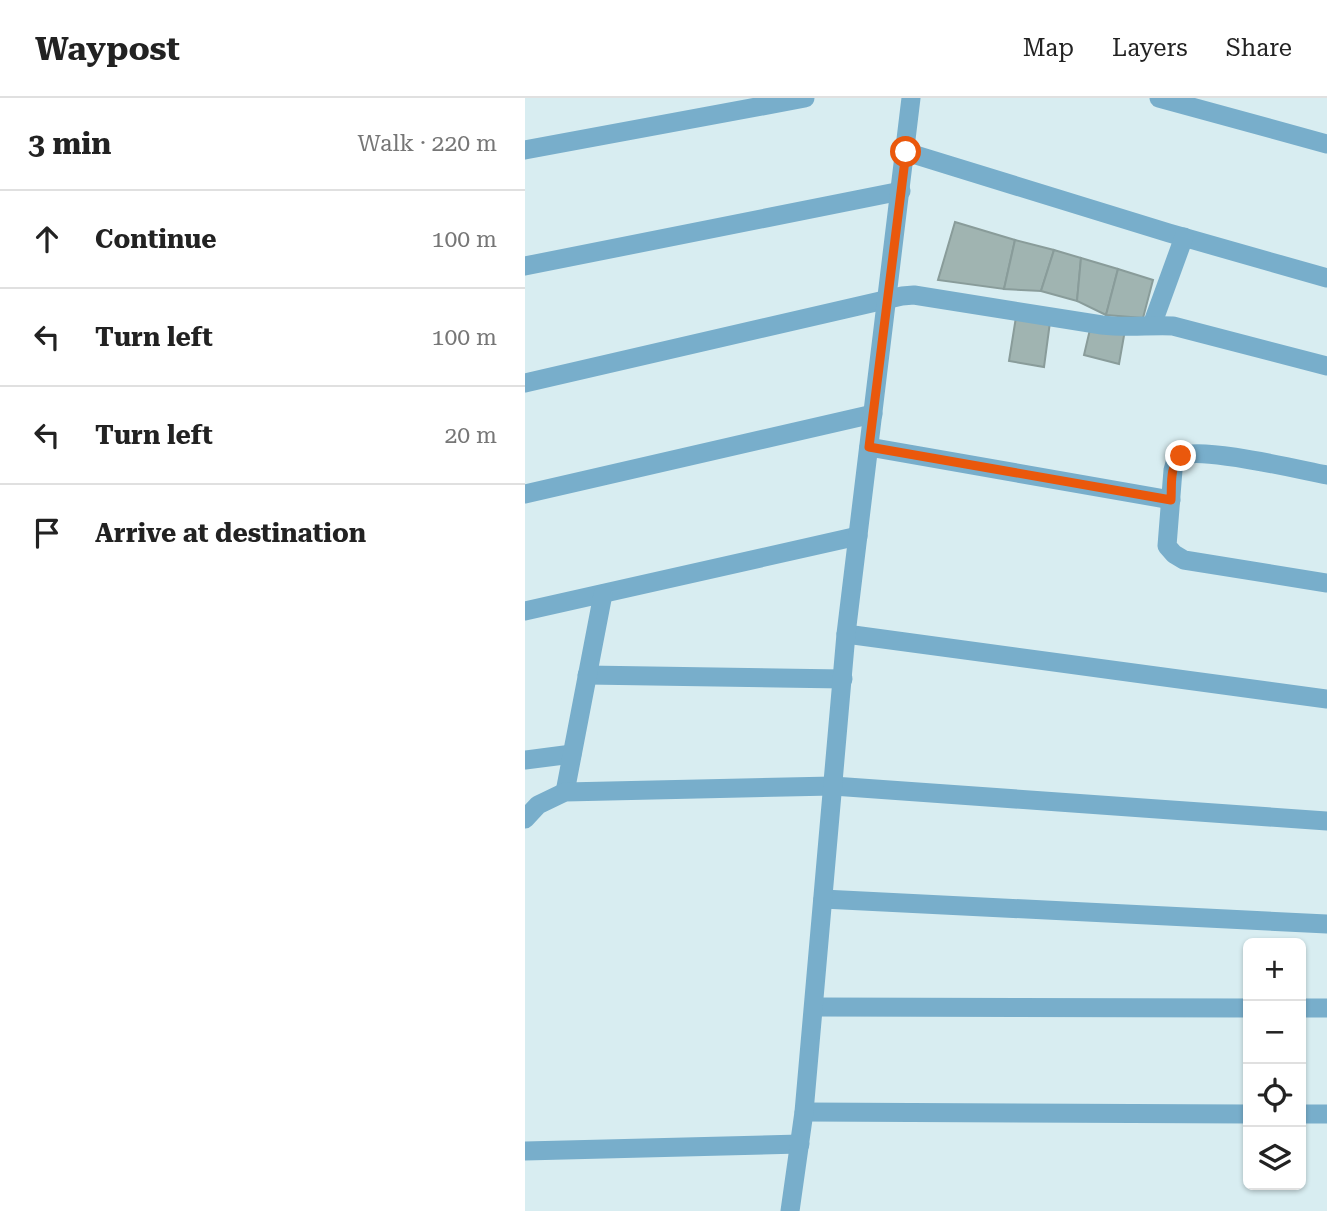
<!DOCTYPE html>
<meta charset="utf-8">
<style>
:root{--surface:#fff;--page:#f2f2f2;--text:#222;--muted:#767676;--line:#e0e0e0}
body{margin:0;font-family:"Roboto Serif",serif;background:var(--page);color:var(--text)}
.controls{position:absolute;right:21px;bottom:21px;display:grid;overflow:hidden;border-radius:10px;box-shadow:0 2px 5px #0004}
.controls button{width:63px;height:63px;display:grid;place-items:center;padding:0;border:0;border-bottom:2px solid var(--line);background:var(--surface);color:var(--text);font:35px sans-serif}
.stop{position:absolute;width:21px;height:21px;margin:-16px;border:5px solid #ea580c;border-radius:50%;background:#fff}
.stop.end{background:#ea580c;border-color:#fff;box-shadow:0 2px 7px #0008}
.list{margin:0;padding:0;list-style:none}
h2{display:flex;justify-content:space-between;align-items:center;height:91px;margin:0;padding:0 28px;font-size:30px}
h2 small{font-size:23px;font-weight:400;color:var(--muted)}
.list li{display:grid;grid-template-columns:46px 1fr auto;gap:21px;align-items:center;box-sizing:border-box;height:98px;padding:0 28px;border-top:2px solid var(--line)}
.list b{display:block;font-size:26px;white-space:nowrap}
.list em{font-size:23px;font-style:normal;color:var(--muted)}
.icon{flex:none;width:38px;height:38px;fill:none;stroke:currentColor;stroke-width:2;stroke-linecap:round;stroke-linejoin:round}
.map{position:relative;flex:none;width:802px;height:1113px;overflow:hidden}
header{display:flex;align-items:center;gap:42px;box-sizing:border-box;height:98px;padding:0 35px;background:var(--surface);border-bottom:2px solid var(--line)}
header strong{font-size:33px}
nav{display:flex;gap:38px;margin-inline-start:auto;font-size:24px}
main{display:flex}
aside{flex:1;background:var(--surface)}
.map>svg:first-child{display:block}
.building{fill:#a0b4b1;stroke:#899c9a;stroke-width:2}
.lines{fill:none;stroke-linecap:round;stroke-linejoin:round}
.street{stroke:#78aecb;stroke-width:19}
.route{stroke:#ea580c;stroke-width:9}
</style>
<header>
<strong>Waypost</strong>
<nav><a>Map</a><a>Layers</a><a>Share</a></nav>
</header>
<main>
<aside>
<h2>3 min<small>Walk · 220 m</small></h2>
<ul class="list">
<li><svg class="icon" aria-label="ahead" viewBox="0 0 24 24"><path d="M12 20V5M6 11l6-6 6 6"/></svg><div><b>Continue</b></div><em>100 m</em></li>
<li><svg class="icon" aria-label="left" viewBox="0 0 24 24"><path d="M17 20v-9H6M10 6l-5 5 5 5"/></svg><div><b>Turn left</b></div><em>100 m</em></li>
<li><svg class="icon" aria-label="left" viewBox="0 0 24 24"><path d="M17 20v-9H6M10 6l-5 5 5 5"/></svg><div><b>Turn left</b></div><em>20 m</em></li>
<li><svg class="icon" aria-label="arrive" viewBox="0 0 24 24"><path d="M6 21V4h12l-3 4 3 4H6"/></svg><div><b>Arrive at destination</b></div></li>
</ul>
</aside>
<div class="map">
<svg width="802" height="1113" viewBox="0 0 802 1113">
<rect width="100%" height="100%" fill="#d8edf1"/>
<g class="building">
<polygon points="430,124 490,142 479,191 413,182"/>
<polygon points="490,142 529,152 516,193 479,191"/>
<polygon points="529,152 556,160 552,203 516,193"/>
<polygon points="556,160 593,171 581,217 552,203"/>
<polygon points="593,171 628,182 618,220 581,217"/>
<polygon points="491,219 525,224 519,269 484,263"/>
<polygon points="566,227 600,232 594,266 559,257"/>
</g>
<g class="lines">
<g class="street">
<polyline points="634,0 802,46"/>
<polyline points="0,52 280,0"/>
<polyline points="381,54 644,135 802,180"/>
<polyline points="0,168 376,93"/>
<polyline points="627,227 659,139"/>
<path d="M0,285L377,198L389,197L577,227C601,230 624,227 648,228L802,268"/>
<polyline points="344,349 646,402"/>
<path d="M802,377C775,372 676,348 656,358C651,361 649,367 648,372L642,448L649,456L659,462L802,485"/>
<polyline points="0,396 348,316"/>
<polyline points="0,513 333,438"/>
<polyline points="321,536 802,601"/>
<polyline points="62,577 318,581"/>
<polyline points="0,662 47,656"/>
<polyline points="40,694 78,496"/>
<polyline points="0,721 13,707 40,694 308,688 802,723"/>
<polyline points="298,801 802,826"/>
<polyline points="289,909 723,910"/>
<polyline points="776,910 802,910"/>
<polyline points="279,1014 723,1016"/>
<polyline points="776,1016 802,1016"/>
<polyline points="0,1053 275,1046"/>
<polyline points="265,1113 279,1014 321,536 386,0"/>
</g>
</g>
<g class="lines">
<path class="route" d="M381,54L344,349L646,402C647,387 644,369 656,358"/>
</g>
</svg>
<div class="controls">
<button>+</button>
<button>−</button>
<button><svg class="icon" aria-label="locate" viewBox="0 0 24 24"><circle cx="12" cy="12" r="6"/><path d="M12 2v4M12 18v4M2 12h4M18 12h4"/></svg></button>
<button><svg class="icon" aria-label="layers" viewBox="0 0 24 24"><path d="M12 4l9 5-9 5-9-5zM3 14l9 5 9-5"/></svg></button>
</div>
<div class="stop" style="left:381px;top:54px"></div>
<div class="stop end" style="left:656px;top:358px"></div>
</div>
</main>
